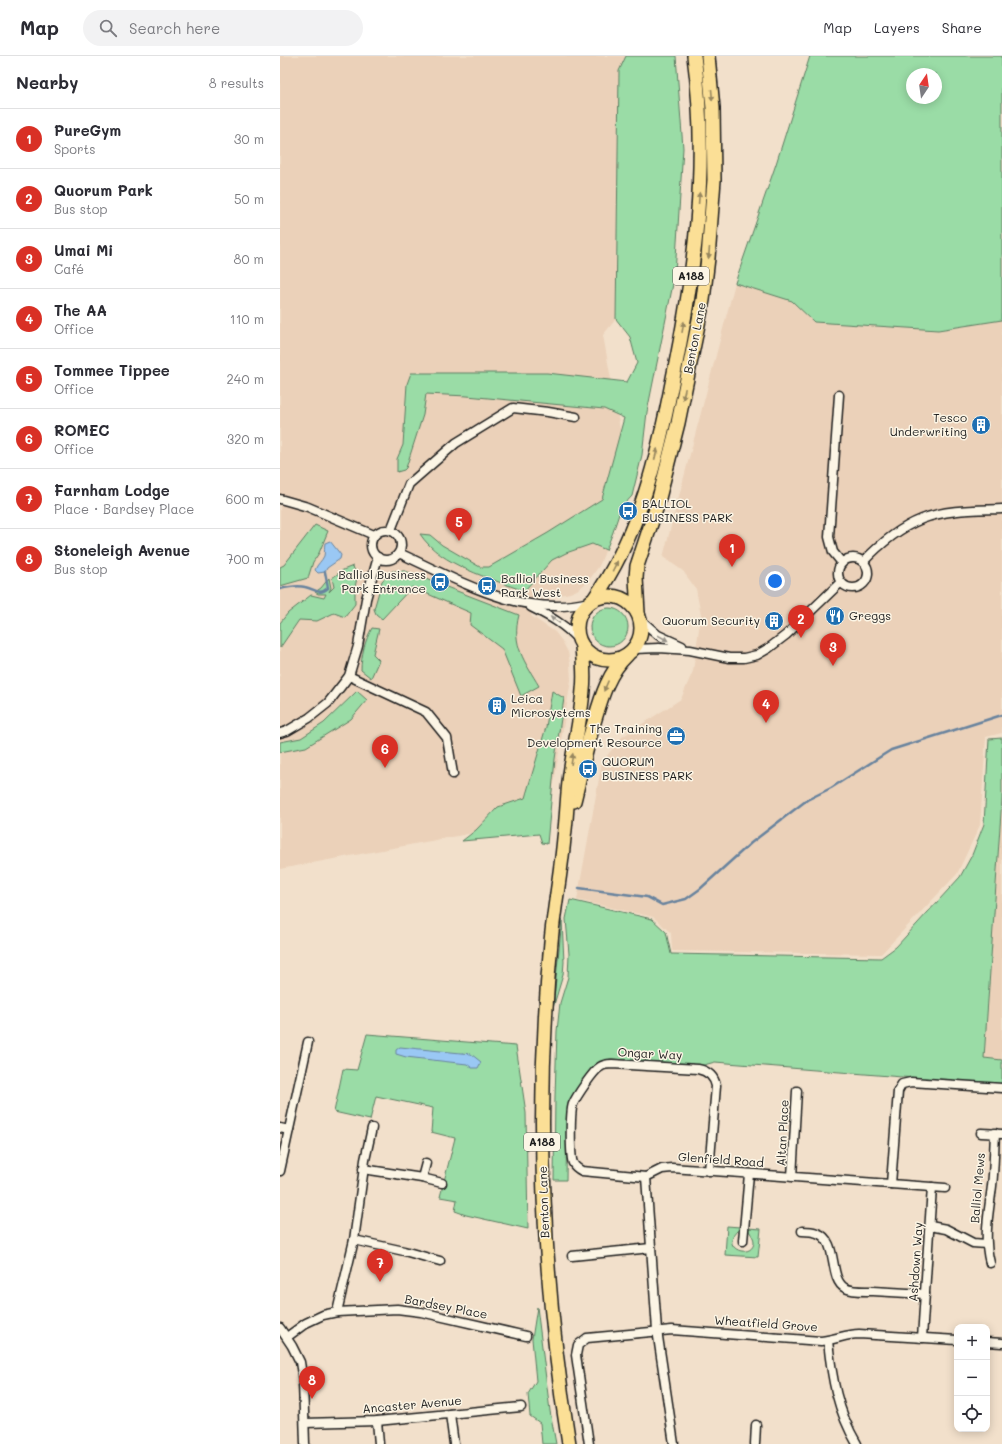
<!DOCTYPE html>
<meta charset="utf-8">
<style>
:root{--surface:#fff;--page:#f2f2f3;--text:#2b2b33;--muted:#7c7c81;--line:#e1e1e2;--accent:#d93025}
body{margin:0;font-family:Mali,sans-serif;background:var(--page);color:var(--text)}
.controls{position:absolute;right:12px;bottom:12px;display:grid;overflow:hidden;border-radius:8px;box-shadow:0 2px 10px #0003}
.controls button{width:36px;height:36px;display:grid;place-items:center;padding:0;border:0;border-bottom:1px solid var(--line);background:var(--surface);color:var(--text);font:20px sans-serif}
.compass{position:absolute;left:626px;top:12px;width:36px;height:36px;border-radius:50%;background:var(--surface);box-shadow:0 2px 10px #0003;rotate:13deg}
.you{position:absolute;left:495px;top:525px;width:14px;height:14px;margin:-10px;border:3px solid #fff;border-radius:50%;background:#1a73e8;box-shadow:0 0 0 6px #1a73e833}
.badge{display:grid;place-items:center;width:26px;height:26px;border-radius:50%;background:var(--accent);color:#fff;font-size:13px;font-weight:700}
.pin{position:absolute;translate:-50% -33px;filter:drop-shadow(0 1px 2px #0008)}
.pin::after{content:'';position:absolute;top:21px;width:14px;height:12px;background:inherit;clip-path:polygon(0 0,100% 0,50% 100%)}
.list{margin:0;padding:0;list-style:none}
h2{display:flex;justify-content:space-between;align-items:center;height:52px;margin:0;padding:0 16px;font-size:17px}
h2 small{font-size:13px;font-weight:400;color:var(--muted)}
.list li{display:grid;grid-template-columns:26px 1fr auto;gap:12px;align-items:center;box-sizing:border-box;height:60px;padding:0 16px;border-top:1px solid var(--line)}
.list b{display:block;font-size:15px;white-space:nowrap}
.list p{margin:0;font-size:13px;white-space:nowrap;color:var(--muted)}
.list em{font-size:13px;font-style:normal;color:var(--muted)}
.icon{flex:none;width:22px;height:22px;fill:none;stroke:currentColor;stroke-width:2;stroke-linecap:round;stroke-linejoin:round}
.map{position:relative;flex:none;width:722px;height:1388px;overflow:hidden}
header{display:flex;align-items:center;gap:24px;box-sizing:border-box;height:56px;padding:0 20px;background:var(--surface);border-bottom:1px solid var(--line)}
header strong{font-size:19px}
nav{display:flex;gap:22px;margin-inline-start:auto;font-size:14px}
.search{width:280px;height:36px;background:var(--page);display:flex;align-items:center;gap:10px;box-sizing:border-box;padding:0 14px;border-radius:22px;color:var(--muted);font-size:15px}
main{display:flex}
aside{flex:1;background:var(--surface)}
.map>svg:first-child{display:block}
.built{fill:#ebd1b9}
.green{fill:#9adca6;stroke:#5b7c61;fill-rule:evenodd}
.water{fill:#9ac8f4;stroke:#68839e}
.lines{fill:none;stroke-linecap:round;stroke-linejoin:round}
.stream{stroke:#68839e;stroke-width:2.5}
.minor-casing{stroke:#1c1c1c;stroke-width:11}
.primary-casing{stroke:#1c1c1c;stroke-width:16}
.minor{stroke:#fcf5e5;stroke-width:8}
.primary{stroke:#fbdf96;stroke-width:13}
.oneway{fill:#97875f}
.oneway2{fill:#97938b}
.labels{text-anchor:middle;stroke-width:3;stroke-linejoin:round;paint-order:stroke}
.shield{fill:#fcf5e5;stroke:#5f5d58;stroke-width:1}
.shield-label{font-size:11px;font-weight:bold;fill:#1c1c1c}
.street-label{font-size:12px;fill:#1c1c1c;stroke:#fcf5e5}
.poi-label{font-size:12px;fill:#1c1c1c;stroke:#fcf5e5;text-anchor:start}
</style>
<header>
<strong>Map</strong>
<div class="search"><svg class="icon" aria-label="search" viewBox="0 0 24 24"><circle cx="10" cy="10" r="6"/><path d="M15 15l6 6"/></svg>Search here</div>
<nav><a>Map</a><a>Layers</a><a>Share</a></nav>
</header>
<main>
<aside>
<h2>Nearby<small>8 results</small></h2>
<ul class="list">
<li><span class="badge">1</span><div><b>PureGym</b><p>Sports</p></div><em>30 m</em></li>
<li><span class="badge">2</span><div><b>Quorum Park</b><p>Bus stop</p></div><em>50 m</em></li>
<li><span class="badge">3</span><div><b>Umai Mi</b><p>Café</p></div><em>80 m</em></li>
<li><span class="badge">4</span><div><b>The AA</b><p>Office</p></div><em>110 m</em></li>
<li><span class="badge">5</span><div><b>Tommee Tippee</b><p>Office</p></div><em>240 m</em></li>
<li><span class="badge">6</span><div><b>ROMEC</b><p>Office</p></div><em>320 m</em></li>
<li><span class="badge">7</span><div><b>Farnham Lodge</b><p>Place · Bardsey Place</p></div><em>600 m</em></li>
<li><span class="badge">8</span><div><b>Stoneleigh Avenue</b><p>Bus stop</p></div><em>700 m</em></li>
</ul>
</aside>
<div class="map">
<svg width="722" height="1388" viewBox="0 0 722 1388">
<rect width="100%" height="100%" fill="#f2e0cb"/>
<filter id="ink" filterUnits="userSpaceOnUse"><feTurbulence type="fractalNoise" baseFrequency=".025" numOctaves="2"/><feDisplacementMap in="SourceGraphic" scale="8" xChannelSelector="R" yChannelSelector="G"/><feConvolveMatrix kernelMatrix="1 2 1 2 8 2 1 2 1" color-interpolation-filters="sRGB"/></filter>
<g filter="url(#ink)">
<g class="built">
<polygon points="0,0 346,0 339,15 336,263 323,279 352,440 341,452 333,476 319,510 312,520 305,528 297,534 290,537 280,539 259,539 251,560 275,576 282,585 288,596 290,608 291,624 268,763 0,813"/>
<polygon points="455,227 512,245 534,266 658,274 722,264 722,677 706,681 700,769 677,818 601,898 392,895 391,877 373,861 297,844 322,706 342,681 401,643 413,615 421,559 416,533 403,515 383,501"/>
<polygon points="722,742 722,1004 704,1002"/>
</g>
<g class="green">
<path d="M346,0H396L403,92L395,218L367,356L362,399L352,440L341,452L333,476L326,494L312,488L286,497L272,504L244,535C210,522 161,510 140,478L150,479L162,489L200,511H209L268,477L322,443L344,362L324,353L187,340L146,338L143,359L126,412L124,414L117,416V403L123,389L127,328L131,317H267L347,326L357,307L350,281L336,263L339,15Z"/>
<path d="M530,0H722V264L658,274L534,266L512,245L455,227L496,108ZM632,18H656V42H632Z"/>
<polygon points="35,469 48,475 39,497 33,506 28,522 0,530 0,511 4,509"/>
<polygon points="73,510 77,522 75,531 75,548 65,561 54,557 37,565 19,564 0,592 0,567 8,557 31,539 44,542 46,538 38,538 35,536 41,532 49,522 51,532 49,536 54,531 52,522 63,514"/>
<path d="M112,515H125L239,559C231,589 245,606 259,630L241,640L222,593L190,569L191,557L132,531L102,563L96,558L94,553L102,525Z"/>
<circle cx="329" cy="571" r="19"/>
<path d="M92,572L99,573L93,598L99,604L91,622L81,614C81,600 85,584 92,572Z"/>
<polygon points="77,635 87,644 71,663 26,691 0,696 0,686 21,682 44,667"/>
<polygon points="272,635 284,642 275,703 267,788 262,787 259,778 182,785 196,774 218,751 245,742 266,671"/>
<path d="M722,682V742L704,1002L722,1004V1029L435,1006L424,1009L330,1003C326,1005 321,1005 318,1007C306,1016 291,1041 287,1055L286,1124H274L275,1041L277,975L280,947L288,921L289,898L286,863L290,844L372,863L386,876L391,898L601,902L616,891L680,821L692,799L704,768L709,683Z"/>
<polygon points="282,864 284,906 283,919 273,952"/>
<polygon points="87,978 236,990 246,1057 248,1173 186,1159 175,1155 177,1144 160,1141 175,1082 151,1076 153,1052 96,1040 90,1064 54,1056 63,1013 77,1014"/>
<path d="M447,1170L460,1171C458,1175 454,1177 453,1181C446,1195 473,1202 474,1186C474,1180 469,1177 468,1172L481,1173L478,1201L445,1199Z"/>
<polygon points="257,1251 270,1355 276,1388 262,1388 260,1367 250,1360 248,1338 256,1325 252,1283"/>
</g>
<g class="water">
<path d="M50,485L61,499L60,503L47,512L45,516L38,517L35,514C37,508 42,505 44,500C45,496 44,491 45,487Z"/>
<polygon points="120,991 191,998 201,1006 198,1012 192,1012 187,1008 126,1001 116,998 116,994"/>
</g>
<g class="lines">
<g class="stream">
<path d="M0,533C8,531 17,529 25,531C35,533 39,540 48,532L45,516"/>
<polyline points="299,832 367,841 382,849 406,843 420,833 471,787 527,744 551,732 611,694 722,659"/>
</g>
<defs>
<g id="minor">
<polyline points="559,339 549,481 553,496 562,507"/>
<polyline points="0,443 28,451 94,479"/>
<polyline points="111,474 129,428 176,387 233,352 268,356 296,361"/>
<circle cx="106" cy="489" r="15"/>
<path d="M119,497C178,524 242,563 309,546"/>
<circle cx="573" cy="517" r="15"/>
<path d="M583,506C600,488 619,472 642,463C667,453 696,454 722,453"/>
<path d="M251,551C269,560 286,569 299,585"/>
<polyline points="360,563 378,579 402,590"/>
<polyline points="354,593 379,592 410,594 449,602 464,602 477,599 489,592 506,579 561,526"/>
<polyline points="69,620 146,656 167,682 173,718"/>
<polyline points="0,677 7,675 29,662 48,647 69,620 78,590 86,543 98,501"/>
<polyline points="0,1072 9,1074"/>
<polyline points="701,1077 722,1078"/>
<polyline points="83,1113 142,1122 162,1127"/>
<polyline points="0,1115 28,986"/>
<path d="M366,1121L302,1115C298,1113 295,1111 293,1107C290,1100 290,1056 293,1048C296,1041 313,1015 320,1011C324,1008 328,1008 332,1008L418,1013C428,1015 434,1020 436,1030L429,1115"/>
<polyline points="512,1121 517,1035"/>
<polyline points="142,1122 146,1107"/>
<polyline points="611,1128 618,1035 622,1028 631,1026 722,1032"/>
<polyline points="650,1170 666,1173 693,1187 706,1188"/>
<path d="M522,1175C527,1175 532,1175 537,1177C559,1184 548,1223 565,1232C573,1236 585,1235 593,1235C610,1236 628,1237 645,1238"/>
<polyline points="74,1184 85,1104 92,1072"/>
<polyline points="463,1185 469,1118"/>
<polyline points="292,1200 371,1192"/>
<path d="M710,1207C703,1181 709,1156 712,1130C714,1113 714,1095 715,1077"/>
<polyline points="57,1256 74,1184 124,1195 160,1205"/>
<polyline points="0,1272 12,1290 20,1306 23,1325 25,1388"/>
<polyline points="7,1281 26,1267 43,1259 57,1256 117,1253 141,1256 246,1280"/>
<polyline points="642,1282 652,1131"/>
<path d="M548,1285C552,1323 557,1354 577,1388"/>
<polyline points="707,1286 722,1287"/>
<polyline points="170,1358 174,1388"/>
<polyline points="97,1365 99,1388"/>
<polyline points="25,1367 97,1365 241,1351"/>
<path d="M309,1388L296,1299L298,1289L307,1282L392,1274L541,1285C555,1284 566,1278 579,1278L677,1284"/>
<polyline points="394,1388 377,1274 366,1121 382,1113 392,1112 665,1132"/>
<polyline points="475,1388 476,1369"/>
</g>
<g id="primary">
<circle cx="329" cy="572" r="32"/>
<path d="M314,543C360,477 378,400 393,322C415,216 429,108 414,0"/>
<polyline points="358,557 356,522 357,510 377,450 398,367 423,244 428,202 434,124 433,52 428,0"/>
<path d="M294,745C300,721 305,697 312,673C320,647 326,619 347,599"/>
<path d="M289,1388C262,1222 255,1054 271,886C274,851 281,817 284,782C287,761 287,739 290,718C294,690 301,662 303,634C305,619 303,605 302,590"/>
</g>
</defs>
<use href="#minor" class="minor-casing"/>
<use href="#primary" class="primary-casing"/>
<use href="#minor" class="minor"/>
<use href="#primary" class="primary"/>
</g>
<defs><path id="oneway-solid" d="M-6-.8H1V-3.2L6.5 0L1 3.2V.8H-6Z"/></defs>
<g class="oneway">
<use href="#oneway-solid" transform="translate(432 39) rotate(85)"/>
<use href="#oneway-solid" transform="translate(419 142) rotate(-86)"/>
<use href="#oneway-solid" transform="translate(429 197) rotate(95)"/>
<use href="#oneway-solid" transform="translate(403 271) rotate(-80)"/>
<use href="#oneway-solid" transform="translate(404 338) rotate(102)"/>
<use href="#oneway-solid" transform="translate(376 398) rotate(-76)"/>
<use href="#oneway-solid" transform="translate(335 510) rotate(-63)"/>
<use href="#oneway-solid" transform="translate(326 630) rotate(113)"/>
<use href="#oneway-solid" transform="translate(292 703) rotate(-81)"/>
</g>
<g class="oneway2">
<use href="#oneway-solid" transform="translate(275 564) rotate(-146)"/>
<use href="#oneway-solid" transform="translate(383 582) rotate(29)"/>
</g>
</g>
<defs>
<symbol id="building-disc" viewBox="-11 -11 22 22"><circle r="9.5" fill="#1f6fb2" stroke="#fcf5e5"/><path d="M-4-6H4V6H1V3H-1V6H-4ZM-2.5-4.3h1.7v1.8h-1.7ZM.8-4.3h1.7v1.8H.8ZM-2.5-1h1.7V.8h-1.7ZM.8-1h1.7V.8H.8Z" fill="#fff"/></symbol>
<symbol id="bus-disc" viewBox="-11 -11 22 22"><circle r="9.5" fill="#1f6fb2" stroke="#fcf5e5"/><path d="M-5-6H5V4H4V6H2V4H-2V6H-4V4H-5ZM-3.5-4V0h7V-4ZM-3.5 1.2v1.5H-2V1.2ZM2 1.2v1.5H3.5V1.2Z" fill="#fff"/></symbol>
<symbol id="restaurant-disc" viewBox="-11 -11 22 22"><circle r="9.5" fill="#1f6fb2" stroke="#fcf5e5"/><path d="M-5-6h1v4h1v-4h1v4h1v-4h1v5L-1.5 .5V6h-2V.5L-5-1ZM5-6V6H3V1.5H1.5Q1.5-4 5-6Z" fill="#fff"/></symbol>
<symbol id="office-disc" viewBox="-11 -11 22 22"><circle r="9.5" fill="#1f6fb2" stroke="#fcf5e5"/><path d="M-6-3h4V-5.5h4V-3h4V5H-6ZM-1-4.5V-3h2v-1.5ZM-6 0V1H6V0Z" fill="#fff"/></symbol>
</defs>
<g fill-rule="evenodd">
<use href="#building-disc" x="690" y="358" width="22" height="22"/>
<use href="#bus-disc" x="337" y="444" width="22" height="22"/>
<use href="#bus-disc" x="149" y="515" width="22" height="22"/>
<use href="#bus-disc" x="196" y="519" width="22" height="22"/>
<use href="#restaurant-disc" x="544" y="549" width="22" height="22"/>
<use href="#building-disc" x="483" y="554" width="22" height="22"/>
<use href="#building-disc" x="206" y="639" width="22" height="22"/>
<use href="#office-disc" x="385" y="669" width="22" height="22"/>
<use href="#bus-disc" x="297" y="702" width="22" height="22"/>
</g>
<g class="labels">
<g class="shield">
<rect x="393" y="211" width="36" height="18" rx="3"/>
<rect x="244" y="1077" width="36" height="18" rx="3"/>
</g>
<g class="shield-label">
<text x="411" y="224">A188</text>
<text x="262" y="1090">A188</text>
</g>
<g class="street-label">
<text transform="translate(415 282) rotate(-79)" y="4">Benton Lane</text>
<text transform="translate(370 998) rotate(3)" y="4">Ongar Way</text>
<text transform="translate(503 1077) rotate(-87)" y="4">Altan Place</text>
<text transform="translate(441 1104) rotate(4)" y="4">Glenfield Road</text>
<text transform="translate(698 1132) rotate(-85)" y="4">Balliol Mews</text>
<text transform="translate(264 1146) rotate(-92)" y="4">Benton Lane</text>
<text transform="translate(636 1206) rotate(-86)" y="4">Ashdown Way</text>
<text transform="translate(166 1251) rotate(11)" y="4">Bardsey Place</text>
<text transform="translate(486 1268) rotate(4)" y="4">Wheatfield Grove</text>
<text transform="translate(132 1349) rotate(-5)" y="4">Ancaster Avenue</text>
</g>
<g class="poi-label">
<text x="687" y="366" text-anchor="end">Tesco<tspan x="687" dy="14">Underwriting</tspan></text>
<text x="362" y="452">BALLIOL<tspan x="362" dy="14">BUSINESS PARK</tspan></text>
<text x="146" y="523" text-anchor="end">Balliol Business<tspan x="146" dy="14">Park Entrance</tspan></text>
<text x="221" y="527">Balliol Business<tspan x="221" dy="14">Park West</tspan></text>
<text x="569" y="564">Greggs</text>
<text x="480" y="569" text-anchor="end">Quorum Security</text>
<text x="231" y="647">Leica<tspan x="231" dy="14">Microsystems</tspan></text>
<text x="382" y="677" text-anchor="end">The Training<tspan x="382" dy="14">Development Resource</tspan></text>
<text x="322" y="710">QUORUM<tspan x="322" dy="14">BUSINESS PARK</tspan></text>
</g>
</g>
</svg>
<div class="controls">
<button>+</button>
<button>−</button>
<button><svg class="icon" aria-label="locate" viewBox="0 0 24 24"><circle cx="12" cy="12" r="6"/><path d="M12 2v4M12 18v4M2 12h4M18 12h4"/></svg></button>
</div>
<svg class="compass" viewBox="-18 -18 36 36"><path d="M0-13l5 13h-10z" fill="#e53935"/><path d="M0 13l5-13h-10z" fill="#7c7c81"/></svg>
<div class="you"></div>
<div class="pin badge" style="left:452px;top:511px">1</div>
<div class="pin badge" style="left:521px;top:582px">2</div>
<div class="pin badge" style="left:553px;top:610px">3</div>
<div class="pin badge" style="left:486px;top:667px">4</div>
<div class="pin badge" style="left:179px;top:485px">5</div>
<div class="pin badge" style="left:105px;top:712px">6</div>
<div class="pin badge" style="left:100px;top:1226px">7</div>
<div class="pin badge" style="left:32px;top:1343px">8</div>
</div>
</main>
